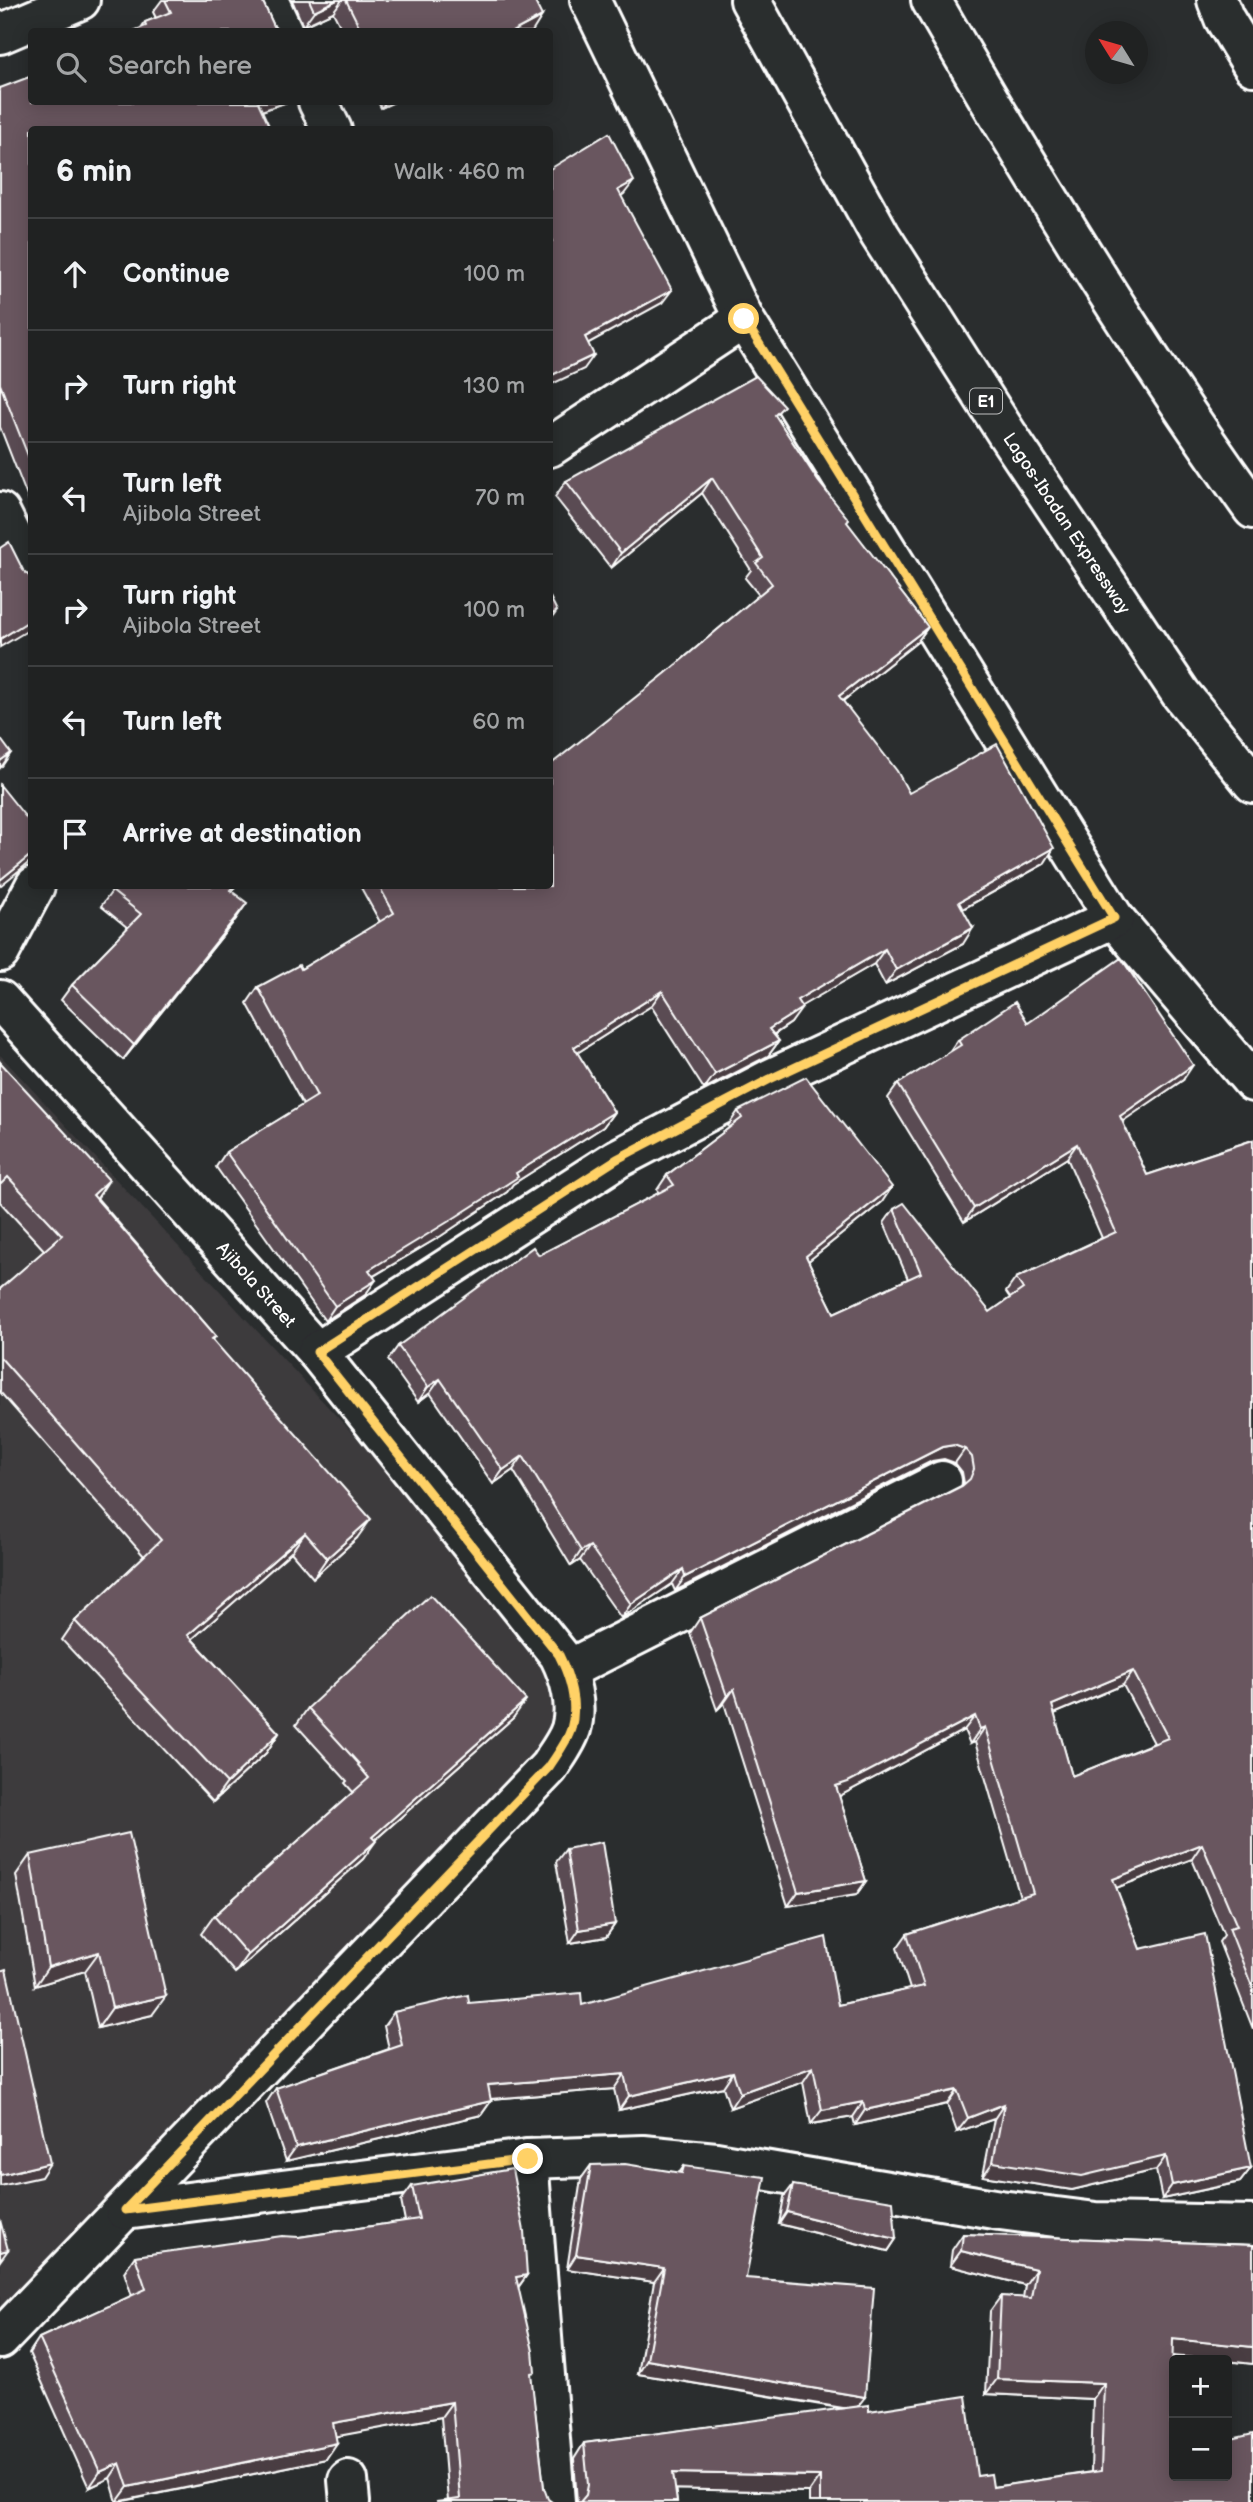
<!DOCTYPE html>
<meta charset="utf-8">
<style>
:root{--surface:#202222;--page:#2d2f2f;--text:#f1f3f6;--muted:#a2a4a5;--line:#3d3f40}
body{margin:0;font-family:"Balsamiq Sans",sans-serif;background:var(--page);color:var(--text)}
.controls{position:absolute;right:21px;bottom:21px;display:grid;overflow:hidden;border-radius:7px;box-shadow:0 4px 18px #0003}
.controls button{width:63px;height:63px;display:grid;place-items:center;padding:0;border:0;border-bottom:2px solid var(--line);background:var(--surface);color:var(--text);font:35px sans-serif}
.compass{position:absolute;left:1085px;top:21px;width:63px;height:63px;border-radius:50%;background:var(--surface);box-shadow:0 4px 18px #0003;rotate:307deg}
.stop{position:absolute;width:21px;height:21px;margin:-16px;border:5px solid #ffd166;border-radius:50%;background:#fff}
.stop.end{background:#ffd166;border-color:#fff;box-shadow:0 2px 7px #0008}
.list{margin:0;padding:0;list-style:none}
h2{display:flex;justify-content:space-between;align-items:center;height:91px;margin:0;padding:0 28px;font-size:30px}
h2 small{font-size:23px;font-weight:400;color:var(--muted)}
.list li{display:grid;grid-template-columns:46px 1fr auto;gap:21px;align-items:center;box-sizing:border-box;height:112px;padding:0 28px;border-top:2px solid var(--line)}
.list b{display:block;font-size:26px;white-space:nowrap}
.list p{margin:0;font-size:23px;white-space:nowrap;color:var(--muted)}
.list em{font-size:23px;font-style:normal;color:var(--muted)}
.icon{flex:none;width:38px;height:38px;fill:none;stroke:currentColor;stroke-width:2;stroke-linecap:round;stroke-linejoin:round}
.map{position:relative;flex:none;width:1253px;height:2502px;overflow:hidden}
.search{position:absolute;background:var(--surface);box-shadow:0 4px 18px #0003;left:28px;top:28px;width:525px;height:77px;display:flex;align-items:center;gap:18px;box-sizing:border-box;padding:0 24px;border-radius:7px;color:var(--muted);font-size:26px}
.panel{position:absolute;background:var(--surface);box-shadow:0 4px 18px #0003;left:28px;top:126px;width:525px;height:763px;border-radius:7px}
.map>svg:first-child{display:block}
.built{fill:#3d3a3d}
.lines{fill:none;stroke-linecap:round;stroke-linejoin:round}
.street-casing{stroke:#fff;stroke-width:44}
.highway-casing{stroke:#fff;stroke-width:44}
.street{stroke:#2a2d2e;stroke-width:38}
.highway{stroke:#2a2d2e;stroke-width:38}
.wall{fill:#5a4b52;stroke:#fff;stroke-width:2;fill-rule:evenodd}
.shaded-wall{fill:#4a3d42;stroke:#fff;stroke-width:2}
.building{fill:#69575f;stroke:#fff;stroke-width:2;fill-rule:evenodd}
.route{stroke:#ffd166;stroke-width:9}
.labels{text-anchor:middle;stroke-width:5;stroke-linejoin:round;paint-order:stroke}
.shield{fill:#2a2d2e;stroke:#bfc0c0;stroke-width:2}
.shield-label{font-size:16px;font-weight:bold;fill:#fff}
.street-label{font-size:18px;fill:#fff;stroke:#2a2d2e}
</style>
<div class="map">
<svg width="1253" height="2502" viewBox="0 0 1253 2502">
<rect width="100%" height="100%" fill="#2a2d2e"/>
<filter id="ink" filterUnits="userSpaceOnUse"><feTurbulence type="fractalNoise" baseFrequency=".0143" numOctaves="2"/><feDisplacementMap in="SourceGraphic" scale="14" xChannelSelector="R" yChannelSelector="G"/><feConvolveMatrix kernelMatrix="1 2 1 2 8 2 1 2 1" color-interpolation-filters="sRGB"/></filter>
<g filter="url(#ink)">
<polygon class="built" points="0,1055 495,1586 585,1735 0,2337"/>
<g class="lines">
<defs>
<g id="street">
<polyline points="268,0 283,32"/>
<polyline points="590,0 744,319 1114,918 1253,1082"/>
<polyline points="1217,0 1224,18 1253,66"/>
<polyline points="0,34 80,0"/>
<polyline points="318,102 332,130"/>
<polyline points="550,447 744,319"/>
<polyline points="0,512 32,576"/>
<polyline points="0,952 35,886"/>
<path id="s1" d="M0,1000L317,1352L559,1655C570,1677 578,1705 571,1729C567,1742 556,1756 549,1767L0,2339"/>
<polyline points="317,1352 617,1159 770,1079 1114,918"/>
<polyline points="567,1670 942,1481"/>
<polyline points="528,2159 555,2502"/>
<polyline points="125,2210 528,2159 643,2155 716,2162 1000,2210 1096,2222 1253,2225"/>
<polyline points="348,2480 350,2502"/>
</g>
<g id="highway">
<path id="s2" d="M750,0L880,235L1007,434L1181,694L1253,783"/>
<path d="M931,0C1031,174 1136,346 1253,509"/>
</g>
</defs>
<use href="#street" class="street-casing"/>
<use href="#highway" class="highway-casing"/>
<use href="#street" class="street"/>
<use href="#highway" class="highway"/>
</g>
<g class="wall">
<polygon points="162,0 262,0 274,26 141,28 145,22 156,18 153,12"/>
<polygon points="292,0 534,0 532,32 343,32 333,12 303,26"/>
<polygon points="0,88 32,102 287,102 262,111 32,130 32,509 0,427"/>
<polygon points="378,102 394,102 381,108"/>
<polygon points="776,417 818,481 847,523 928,627 917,642 843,701 909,793 1044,864 963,909 963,944 885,985 874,964 801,1006 791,1023 774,1035 779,1041 768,1056 704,1089 651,1006 577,1053 614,1112 603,1127 513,1184 507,1192 441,1236 374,1276 365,1295 325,1321 216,1167 226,1152 303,1105 247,1003 258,987 301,969 380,922 360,886 550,886 666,673 759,595 745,578 751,570 702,493 611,568 555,497 566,481"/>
<polygon points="116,886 236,886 232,891 236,919 123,1060 61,1000 72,985 128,928 101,906"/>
<path d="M1028,1023L1183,1080L1122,1121L1147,1175L1253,1140V2029L1219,1942L1224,1935L1192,1859L1116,1888L1140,1949L1251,2168L1240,2182L1162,2199L1156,2170L1072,2190L983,2176L994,2119L957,2132L947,2104L855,2125L853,2117L811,2124L803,2082L730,2108L723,2087L619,2110L614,2089L491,2099V2101L481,2115L286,2161L266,2103L276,2088L389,2049L384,2026L394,2012L469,2003L582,2005H838L910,1989L897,1948L907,1934L1020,1897L975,1742L970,1744L964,1730L839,1796L866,1881L856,1895L788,1906L724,1703L717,1710L690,1633L700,1618L963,1485L964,1483L962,1472L955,1463L944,1459L932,1461L675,1591L672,1584L621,1618L580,1560L571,1566L513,1470L493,1484L430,1393L418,1402L388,1360L398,1346L539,1255L659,1193L657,1190L667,1175L729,1128L728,1126L738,1111L882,1202L808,1261L834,1313L908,1279L884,1223L894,1209L990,1312L1010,1298L1006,1292L1016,1278L1102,1238L1067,1158L964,1222L888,1098L898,1084L949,1053L958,1040ZM1123,1685L1154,1743L1072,1776L1054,1714Z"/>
<polygon points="0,1062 97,1198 216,1336 213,1340 357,1538 313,1578 291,1552 192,1639 279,1733 266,1753 213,1802 62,1640 75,1621 144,1556 0,1392 0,1289 45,1251 0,1202"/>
<polygon points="308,1708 513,1718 375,1840 363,1859 235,1973 201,1934 214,1916 353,1792 345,1783 347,1781 296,1725"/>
<polygon points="566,1849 615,1924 606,1937 570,1943 556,1862"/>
<polygon points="30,1855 152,2015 98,2028 85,1971 35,1986 16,1875"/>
<polygon points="591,2165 679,2173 684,2166 746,2278 858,2407 869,2411 993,2487 1091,2472 1093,2399 986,2394 990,2311 1001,2296 1023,2298 1025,2285 950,2266 952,2250 963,2234 1253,2245 1253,2364 1173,2356 1170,2452 1253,2502 809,2502 809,2492 675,2489 677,2502 577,2502 574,2459 584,2443 845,2409 638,2374 654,2282 567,2269 581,2179"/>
<polygon points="793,2185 896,2239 888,2251 779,2224 784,2197"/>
<polygon points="412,2186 527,2275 518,2288 531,2377 544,2488 448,2501 441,2417 335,2436 326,2459 119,2502 117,2502 110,2478 89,2488 29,2353 39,2338 132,2296 124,2272 135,2256 299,2237 405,2221 401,2201"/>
</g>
<g class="shaded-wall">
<polygon points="337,0 342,0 333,12 303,26 314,11"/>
<polygon points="542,16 532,32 512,32"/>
<polygon points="258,102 287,102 247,116"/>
<polygon points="386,102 394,102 381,108"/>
<polygon points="634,181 624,194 609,204 618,190"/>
<polygon points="672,290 662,303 576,350 585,337"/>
<polygon points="594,355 584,369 550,385 550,376"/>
<polygon points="712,478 702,493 611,568 621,553"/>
<polygon points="557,611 550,621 550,615"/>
<polygon points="32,619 32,628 0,647 0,639"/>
<polygon points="928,627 917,642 829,712 839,696"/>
<polygon points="11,753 2,766 0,768 0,761"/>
<polygon points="1054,848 1044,864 948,917 959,902"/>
<polygon points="32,854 32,860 0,886 0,880"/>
<polygon points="247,903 236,919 123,1060 134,1045"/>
<polygon points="973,928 963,944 885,985 896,970"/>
<polygon points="885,949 874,964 786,1015 797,1000"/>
<polygon points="662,991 651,1006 563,1062 574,1047"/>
<polygon points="802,1008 791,1023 759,1044 769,1029"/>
<polygon points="779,1041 768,1056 704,1089 715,1074"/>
<polygon points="1193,1065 1183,1080 1110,1130 1120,1116"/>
<polygon points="614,1112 603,1127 513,1184 507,1192 441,1236 358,1285 369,1270 516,1173"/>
<polygon points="1077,1144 1067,1158 964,1222 974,1208"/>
<polygon points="109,1180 96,1200 93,1195"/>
<polygon points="892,1187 882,1202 796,1271 806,1256"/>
<polygon points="376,1280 365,1295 325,1321 335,1306"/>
<polygon points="440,1379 430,1393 418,1402 428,1387"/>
<polygon points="954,1445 965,1449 955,1463 944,1459 932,1461 675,1591 685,1577 942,1447"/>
<polygon points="523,1456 513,1470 493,1484 503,1470"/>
<polygon points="371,1519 357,1538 313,1578 327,1558"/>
<polygon points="305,1533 291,1552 174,1655 188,1635"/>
<polygon points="590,1546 580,1560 571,1566 581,1551"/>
<polygon points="683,1569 672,1584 621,1618 631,1604"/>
<polygon points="1133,1671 1123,1685 1042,1719 1052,1705"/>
<polygon points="734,1689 724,1703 717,1710 727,1696"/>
<polygon points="526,1700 513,1718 359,1854 372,1837"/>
<polygon points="975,1716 964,1730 838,1797 836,1786"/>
<polygon points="985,1727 975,1742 970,1744 980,1729"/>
<polygon points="279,1733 266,1753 213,1802 227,1783"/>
<polygon points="376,1841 363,1859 235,1973 248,1955"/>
<polygon points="1202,1844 1192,1859 1103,1893 1113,1879"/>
<polygon points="866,1881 856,1895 788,1906 798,1892"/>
<polygon points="615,1924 606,1937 570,1943 579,1930"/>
<polygon points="99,1952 85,1971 35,1986 48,1967"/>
<polygon points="166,1996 152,2015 98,2028 112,2008"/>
<polygon points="813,2067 803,2082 730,2108 740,2093"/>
<polygon points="733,2072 723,2087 619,2110 629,2096"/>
<polygon points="624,2074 614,2089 478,2100 488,2085"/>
<polygon points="957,2090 947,2104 855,2125 865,2110"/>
<polygon points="491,2101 481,2115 286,2161 296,2147"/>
<polygon points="863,2102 853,2117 811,2124 822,2110"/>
<polygon points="1004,2104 994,2119 957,2132 968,2118"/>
<polygon points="1166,2156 1156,2170 1072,2190 983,2176 993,2162"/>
<polygon points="50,2163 41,2177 0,2186 0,2175"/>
<polygon points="1251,2168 1240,2182 1162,2199 1172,2185"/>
<polygon points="787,2212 896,2239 888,2251 779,2224"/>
<polygon points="8,2250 0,2261 0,2252"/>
<polygon points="961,2251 1036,2269 1025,2285 950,2266"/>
<polygon points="576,2255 664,2268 654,2282 567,2269"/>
<polygon points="527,2275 516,2290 516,2277"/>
<polygon points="1173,2339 1253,2347 1253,2364 1227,2361 1227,2360 1216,2360 1162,2355"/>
<polygon points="647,2360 865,2397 855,2410 638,2374"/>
<polygon points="997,2379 1104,2383 1093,2399 986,2394"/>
<polygon points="452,2402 441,2417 322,2439 333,2423"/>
<polygon points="337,2443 326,2459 117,2502 128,2487"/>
<polygon points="120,2463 110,2478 89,2488 100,2472"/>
<polygon points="673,2473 820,2476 809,2492 662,2489"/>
</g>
<g class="building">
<polygon points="165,0 262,0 274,26 279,32 131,32 146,26 145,22 171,12"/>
<polygon points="309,0 337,0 314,11"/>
<polygon points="346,0 534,0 542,16 512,32 362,32"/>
<polygon points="32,76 32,102 258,102 271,130 32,130 32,466 0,384 0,88"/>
<polygon points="609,133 634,181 618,190 672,290 585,337 594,355 550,376 550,242 552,241 550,237 550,169"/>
<polygon points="756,376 784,406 775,415 818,481 849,520 847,522 928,627 839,696 897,771 909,793 997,744 1054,848 959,902 973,928 896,970 885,949 797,1000 802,1008 769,1029 779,1041 715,1074 662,991 574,1047 614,1112 516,1173 518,1177 451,1220 369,1270 376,1280 335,1306 226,1152 317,1096 258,987 299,965 301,969 394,913 379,886 550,886 550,765 666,673 772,584 756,563 763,558 712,478 621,553 566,481"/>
<polygon points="9,542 23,570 32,579 32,619 0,639 0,548"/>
<polygon points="550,597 557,611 550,615"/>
<polygon points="0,738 11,753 0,761"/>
<polygon points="0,785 32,825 32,854 0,880"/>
<polygon points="116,886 234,886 230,890 247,903 134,1045 72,985 141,914 112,891"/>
<path d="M1121,958L1193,1065L1120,1116L1147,1175L1253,1140V1989L1229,1928L1237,1926L1202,1844L1113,1879L1140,1949L1205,1934L1251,2168L1172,2185L1166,2156L1082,2176L993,2162L1004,2104L968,2118L957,2090L865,2110L863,2102L822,2110L813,2067L740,2093L733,2072L629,2096L624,2074L488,2085L491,2101L296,2147L276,2088L402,2045L394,2012L468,1995L469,2003L581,1993L582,2005L826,1937L838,2005L924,1986L907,1934L1033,1893L985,1727L980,1729L975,1716L848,1782L836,1786L866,1881L798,1892L734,1689L727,1696L700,1618L962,1486L970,1479L974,1469L972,1457L965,1449L954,1445L942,1447L685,1577L683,1569L631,1604L590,1546L581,1551L523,1456L503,1470L440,1379L428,1387L398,1346L533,1247L539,1255L674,1185L667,1175L742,1118L738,1111L806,1077L892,1187L806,1256L834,1313L921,1273L894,1209L904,1203L990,1312L1023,1289L1016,1278L1116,1232L1077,1144L974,1208L898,1084L961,1045L958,1040L1015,1002L1028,1023ZM1133,1671L1168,1738L1072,1776L1052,1705Z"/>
<polygon points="0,1062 109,1180 93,1195 216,1336 212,1339 371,1519 327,1558 305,1533 188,1635 279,1733 227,1783 75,1621 161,1540 0,1357 0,1289 62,1235 8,1177 1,1184 0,1184"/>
<polygon points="430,1595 526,1700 372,1837 376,1841 248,1955 214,1916 369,1778 358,1765 359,1764 308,1708"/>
<polygon points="129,1833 166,1996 112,2008 99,1952 48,1967 30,1855"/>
<polygon points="602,1842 615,1924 579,1930 566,1849"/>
<polygon points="6,1969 50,2163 0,2175 0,1971"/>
<polygon points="625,2164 682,2173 684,2166 765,2177 746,2278 874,2288 865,2397 647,2360 664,2268 576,2255 591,2165"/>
<polygon points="512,2169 524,2231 527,2275 516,2277 533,2351 535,2372 531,2373 544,2488 548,2499 552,2502 436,2502 460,2499 452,2402 333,2423 337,2443 128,2487 120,2463 100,2472 39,2338 146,2289 135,2256 282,2236 299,2237 419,2219 412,2186"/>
<polygon points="793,2185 893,2201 896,2239 787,2212"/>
<polygon points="0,2220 8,2250 0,2252"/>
<polygon points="963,2234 1253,2245 1253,2347 1173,2339 1170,2452 1174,2451 1174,2476 1227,2476 1227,2440 1253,2434 1253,2502 820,2502 820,2476 673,2473 677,2502 580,2502 586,2495 588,2485 584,2443 869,2405 869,2411 966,2396 977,2476 991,2474 993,2487 1101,2471 1104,2383 997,2379 1001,2296 1031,2298 1036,2269 961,2251"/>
</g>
</g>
<g class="lines" filter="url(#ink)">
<path class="route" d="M528,2159L125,2210L549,1767C556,1756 567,1742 571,1729C578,1705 570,1677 559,1655L317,1352L617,1159L770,1079L1114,918L744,319"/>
</g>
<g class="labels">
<rect class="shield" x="970" y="388.5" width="32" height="25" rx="5"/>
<g class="shield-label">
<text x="986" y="407">E1</text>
</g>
<g class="street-label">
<text dy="6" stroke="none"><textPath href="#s2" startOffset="612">Lagos-Ibadan Expressway</textPath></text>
<text dy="6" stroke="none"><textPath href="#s1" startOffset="383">Ajibola Street</textPath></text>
</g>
</g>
</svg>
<div class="controls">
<button>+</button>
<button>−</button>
</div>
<svg class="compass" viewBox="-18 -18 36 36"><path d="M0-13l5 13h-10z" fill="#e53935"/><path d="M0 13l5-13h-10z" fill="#a2a4a5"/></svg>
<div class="stop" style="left:744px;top:319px"></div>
<div class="stop end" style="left:528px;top:2159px"></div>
<div class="search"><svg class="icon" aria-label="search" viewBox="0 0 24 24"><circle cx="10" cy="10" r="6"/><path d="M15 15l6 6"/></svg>Search here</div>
<section class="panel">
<h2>6 min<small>Walk · 460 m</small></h2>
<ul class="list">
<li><svg class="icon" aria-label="ahead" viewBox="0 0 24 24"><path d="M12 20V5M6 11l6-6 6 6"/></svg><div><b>Continue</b></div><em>100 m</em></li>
<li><svg class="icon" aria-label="right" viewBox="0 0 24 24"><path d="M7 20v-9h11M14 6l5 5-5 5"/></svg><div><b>Turn right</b></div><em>130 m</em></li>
<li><svg class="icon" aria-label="left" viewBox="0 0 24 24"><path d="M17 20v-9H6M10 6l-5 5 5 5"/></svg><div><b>Turn left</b><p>Ajibola Street</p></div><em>70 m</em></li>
<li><svg class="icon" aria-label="right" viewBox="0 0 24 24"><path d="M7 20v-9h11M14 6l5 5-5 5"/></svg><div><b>Turn right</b><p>Ajibola Street</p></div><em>100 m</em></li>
<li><svg class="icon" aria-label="left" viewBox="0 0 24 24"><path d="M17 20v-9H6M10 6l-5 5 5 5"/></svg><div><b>Turn left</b></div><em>60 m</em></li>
<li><svg class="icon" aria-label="arrive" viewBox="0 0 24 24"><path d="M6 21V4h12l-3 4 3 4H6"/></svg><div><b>Arrive at destination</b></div></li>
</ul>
</section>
</div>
